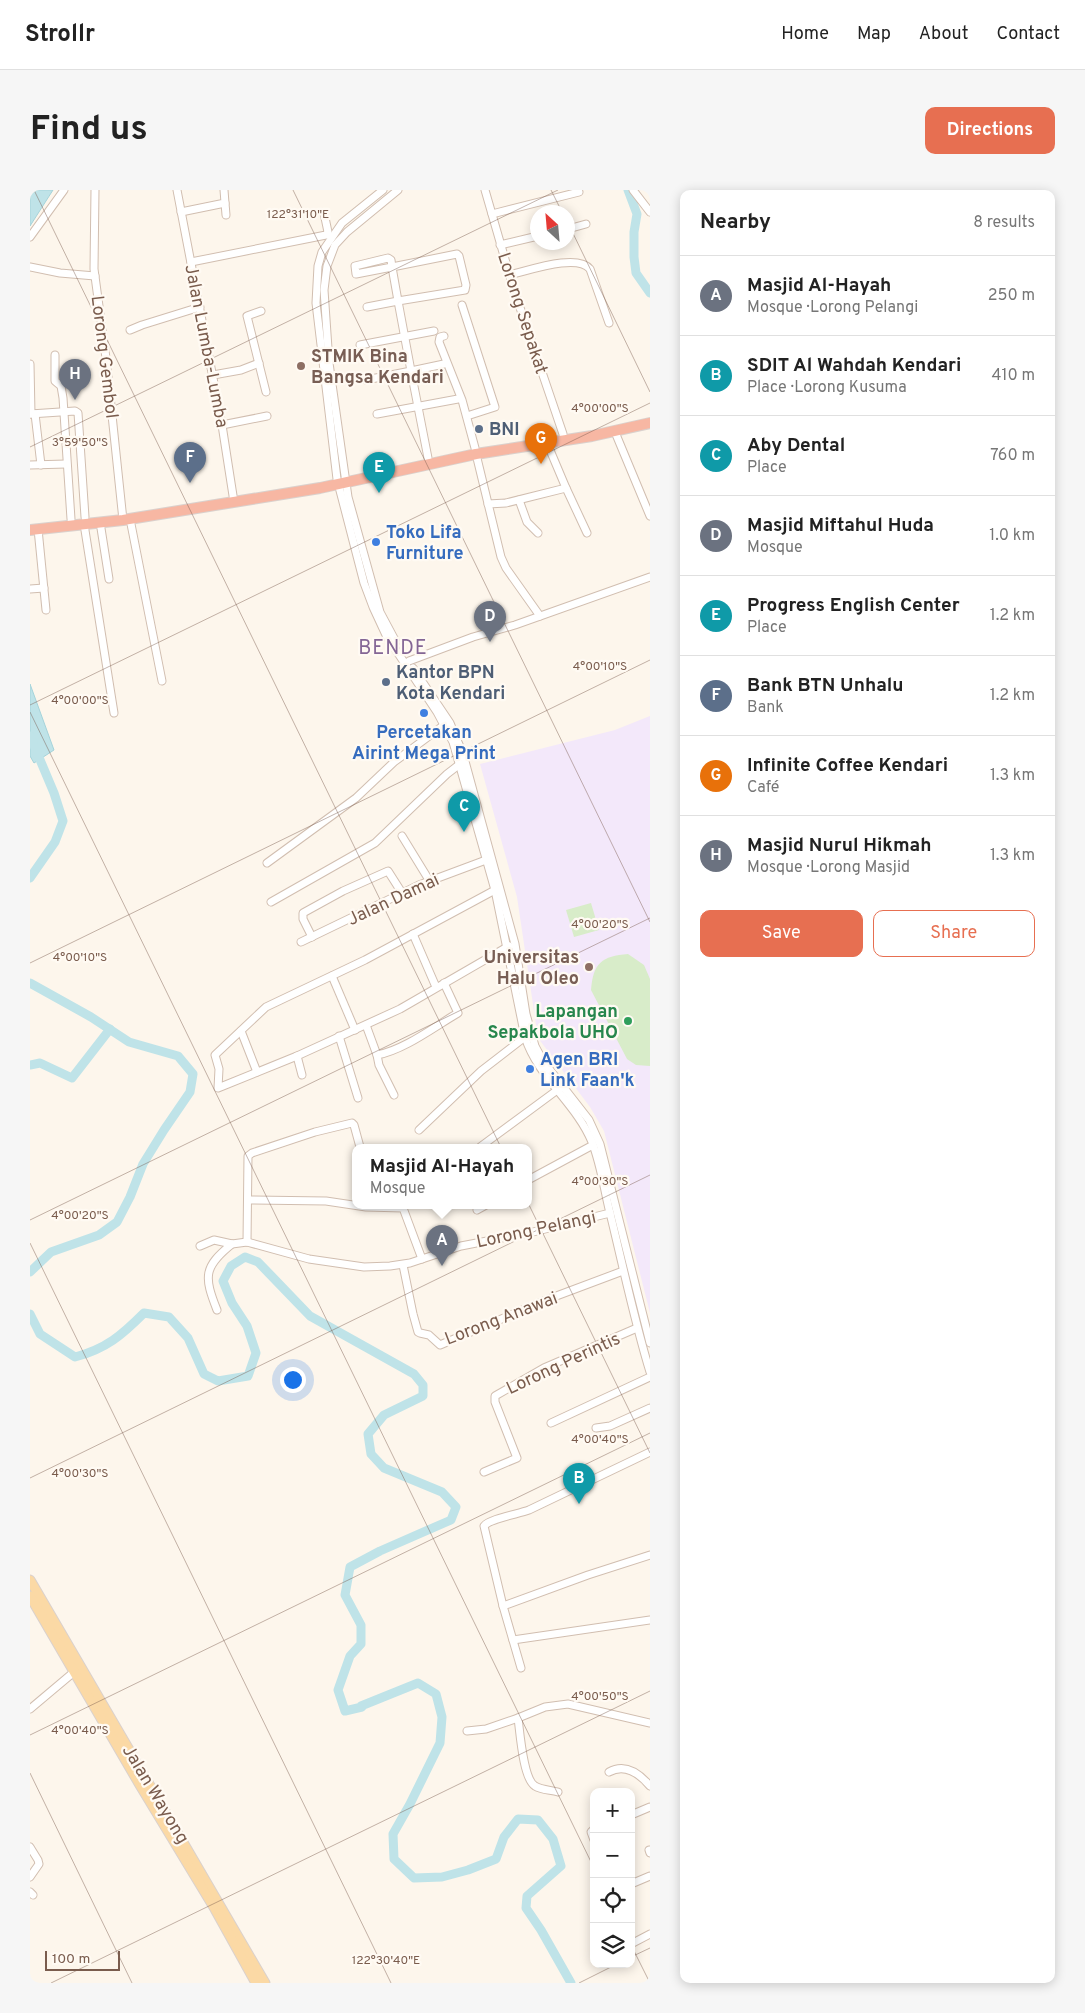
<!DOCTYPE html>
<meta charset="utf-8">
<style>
:root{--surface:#fff;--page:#f6f6f6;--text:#222;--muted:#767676;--line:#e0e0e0;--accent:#e76f51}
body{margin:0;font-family:Overpass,sans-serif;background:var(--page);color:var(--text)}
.controls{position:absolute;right:15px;bottom:15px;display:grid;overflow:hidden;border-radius:10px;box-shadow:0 2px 12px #0003}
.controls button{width:45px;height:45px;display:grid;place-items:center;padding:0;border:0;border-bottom:1px solid var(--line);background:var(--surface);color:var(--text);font:25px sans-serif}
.compass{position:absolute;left:500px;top:15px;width:45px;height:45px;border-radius:50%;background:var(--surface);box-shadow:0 2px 12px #0003;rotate:334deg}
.scale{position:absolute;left:15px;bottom:12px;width:75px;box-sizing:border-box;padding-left:5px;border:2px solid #7a5c4d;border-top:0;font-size:14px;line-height:18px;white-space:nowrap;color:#7a5c4d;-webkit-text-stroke:4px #fffaf3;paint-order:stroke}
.you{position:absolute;left:262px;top:1189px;width:18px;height:18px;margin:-12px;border:4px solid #fff;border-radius:50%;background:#1a73e8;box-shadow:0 0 0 8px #1a73e833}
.badge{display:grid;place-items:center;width:32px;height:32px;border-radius:50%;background:var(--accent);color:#fff;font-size:16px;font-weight:700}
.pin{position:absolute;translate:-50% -41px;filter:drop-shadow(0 1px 2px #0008)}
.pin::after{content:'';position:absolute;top:26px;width:18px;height:15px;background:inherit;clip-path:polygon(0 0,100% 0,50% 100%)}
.popup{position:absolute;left:322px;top:954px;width:180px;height:65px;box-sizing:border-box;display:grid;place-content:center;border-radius:10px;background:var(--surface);filter:drop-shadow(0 1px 4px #0005);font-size:16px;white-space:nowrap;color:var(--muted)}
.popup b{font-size:19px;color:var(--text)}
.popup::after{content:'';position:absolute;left:50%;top:100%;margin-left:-10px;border:10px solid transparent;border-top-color:var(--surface)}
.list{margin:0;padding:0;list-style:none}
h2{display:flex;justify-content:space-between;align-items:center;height:65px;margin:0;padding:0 20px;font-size:21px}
h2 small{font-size:16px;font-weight:400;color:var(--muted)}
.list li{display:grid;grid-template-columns:32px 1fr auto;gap:15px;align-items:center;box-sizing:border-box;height:80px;padding:0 20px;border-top:1px solid var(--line)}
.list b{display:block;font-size:19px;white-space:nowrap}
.list p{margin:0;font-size:16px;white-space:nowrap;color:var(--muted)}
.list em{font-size:16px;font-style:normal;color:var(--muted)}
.actions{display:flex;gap:10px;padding:15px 20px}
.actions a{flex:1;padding:11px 0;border:1px solid var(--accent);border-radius:10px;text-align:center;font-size:18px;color:var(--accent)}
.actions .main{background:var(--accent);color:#fff}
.icon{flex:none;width:28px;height:28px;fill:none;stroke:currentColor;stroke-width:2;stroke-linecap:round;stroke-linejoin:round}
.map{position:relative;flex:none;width:620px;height:1793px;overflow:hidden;border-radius:10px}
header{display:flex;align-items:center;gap:30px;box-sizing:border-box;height:70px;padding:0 25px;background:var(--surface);border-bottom:1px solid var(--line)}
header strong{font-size:24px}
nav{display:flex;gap:28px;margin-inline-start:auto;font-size:18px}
.intro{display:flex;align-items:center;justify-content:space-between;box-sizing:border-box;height:120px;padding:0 30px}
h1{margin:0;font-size:35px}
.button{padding:12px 22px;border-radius:10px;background:var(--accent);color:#fff;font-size:18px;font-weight:700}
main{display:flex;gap:30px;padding:0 30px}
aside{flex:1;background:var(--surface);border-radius:10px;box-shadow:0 2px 12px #0003}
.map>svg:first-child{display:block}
.education{fill:#f3e8fa}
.green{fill:#d8ecc9}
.water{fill:#bfe3e8;stroke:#a5d3da}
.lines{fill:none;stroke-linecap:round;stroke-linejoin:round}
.river{stroke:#bfe3e8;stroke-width:9}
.minor-casing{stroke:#d1beb0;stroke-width:9}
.major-casing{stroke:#dad1cd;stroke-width:11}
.highway-casing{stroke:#dad1cd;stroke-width:12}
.minor{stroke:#fff;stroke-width:7}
.major{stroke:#fbd9a5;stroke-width:9}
.highway{stroke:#f7b7a3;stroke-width:10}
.ticks{fill:none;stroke:#7a5c4d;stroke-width:1;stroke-opacity:0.45}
.education-dot{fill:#8d6e63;stroke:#fffaf3;stroke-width:2}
.service-dot{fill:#5c6f8a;stroke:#fffaf3;stroke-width:2}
.shop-dot{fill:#3f7fe0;stroke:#fffaf3;stroke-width:2}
.leisure-dot{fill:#2e9e5b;stroke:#fffaf3;stroke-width:2}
.labels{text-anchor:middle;stroke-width:4.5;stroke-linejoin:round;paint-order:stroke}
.street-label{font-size:18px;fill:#7a5c4d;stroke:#fffaf3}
.education-label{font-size:18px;font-weight:bold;fill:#785e54;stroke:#fffaf3;text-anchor:start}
.service-label{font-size:18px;font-weight:bold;fill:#4e5e75;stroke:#fffaf3;text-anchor:start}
.shop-label{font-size:18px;font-weight:bold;fill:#366cbe;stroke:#fffaf3;text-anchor:start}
.leisure-label{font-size:18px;font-weight:bold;fill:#27864d;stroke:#fffaf3;text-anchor:end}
.quarter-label{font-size:20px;letter-spacing:1px;fill:#846695;stroke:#fffaf3}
.ticks-label{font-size:12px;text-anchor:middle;fill:#7a5c4d;stroke:#fffaf3;stroke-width:4.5;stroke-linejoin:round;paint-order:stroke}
</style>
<header>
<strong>Strollr</strong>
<nav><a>Home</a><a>Map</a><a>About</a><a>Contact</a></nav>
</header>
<div class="intro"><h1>Find us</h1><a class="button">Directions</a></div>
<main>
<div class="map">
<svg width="620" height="1793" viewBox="0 0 620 1793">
<rect width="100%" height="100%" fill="#fdf6ec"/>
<polygon class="education" points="620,526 620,1123 574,941 560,917 508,848 487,707 450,574 585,540"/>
<g class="green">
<polygon points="561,713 569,740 544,747 536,720"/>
<path d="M598,764L614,775L620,789V876L606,875L597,869L561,800C563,773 572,766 598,764Z"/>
</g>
<g class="water">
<polygon points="0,0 23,0 0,36"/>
<polygon points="0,494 24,560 4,573 0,566"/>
</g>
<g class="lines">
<g class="river">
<polyline points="598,0 607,24 604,42 604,67 606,83 620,103"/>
<polyline points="0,546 24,603 33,631 25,652 0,688"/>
<polyline points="0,793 61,827 99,852 148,866 163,884 160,902 134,940 113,974 100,1007 87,1032 69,1045 21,1062 0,1082"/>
<polyline points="0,875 10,873 42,888 80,839"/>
<path d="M0,1124L10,1144L45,1167C76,1159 92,1145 114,1123L139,1127L158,1148L174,1184L188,1191L218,1186L226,1163L217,1136L202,1113L193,1091L201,1076L215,1067L228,1072L280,1126L384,1184L393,1195V1206L354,1225L338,1244L341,1264L354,1278L412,1302L426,1317L421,1330L350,1361L320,1377L315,1405L331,1435V1454L320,1466L308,1500L315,1521L332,1517L331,1516L388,1493L406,1504L412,1527L410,1553L380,1614L363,1644L364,1669L384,1688L412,1687L438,1680L466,1669L474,1647L488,1629L508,1630L523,1649L531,1676L497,1706L496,1718L511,1740L541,1793"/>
</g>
<defs>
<g id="minor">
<polyline points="65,0 64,79 76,168 93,330"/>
<polyline points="147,0 192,235 204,312"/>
<path d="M353,0L312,33L292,62L288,76L286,113L307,289L334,393L343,417L356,445L407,522L423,552L465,700L495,847C508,888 546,913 562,952C571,975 574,999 580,1023C593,1076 604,1130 620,1182"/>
<polyline points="455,0 483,97 533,244"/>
<polyline points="603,0 620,22"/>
<polyline points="195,13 196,25"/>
<polyline points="151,22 195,13 194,0"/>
<polyline points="462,24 549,2"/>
<polyline points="538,39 556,34"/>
<polyline points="0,47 34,0"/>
<polyline points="470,55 508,46"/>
<polygon points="427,64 429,66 436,95 435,100 368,111 362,77"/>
<polygon points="358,68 361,70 362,77 326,84 325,76"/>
<polyline points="161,72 296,45 298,42 294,23"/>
<polyline points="0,77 30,83 65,86"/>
<path d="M479,85C498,81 547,63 560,79L579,133"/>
<polyline points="432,115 465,217 437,226"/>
<polyline points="231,121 217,126 236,202"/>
<polyline points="100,140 112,135 170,117"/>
<polyline points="414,146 410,147 409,152 432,210 445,258"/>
<polyline points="330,155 404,141"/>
<polyline points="25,165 25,191 31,196 33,208 41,329"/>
<polyline points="0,174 1,224"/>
<polyline points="183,185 211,180 229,173"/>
<polyline points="336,190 381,181 368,111 337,117"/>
<polyline points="0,224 45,221 48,223 55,327"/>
<polyline points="5,224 11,275"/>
<polyline points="347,224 428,209"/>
<polyline points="192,235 237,226"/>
<polyline points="585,242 620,326"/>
<polyline points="446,264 471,367 476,378 510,426"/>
<polyline points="398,268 381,181 414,174"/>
<polyline points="0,275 36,274"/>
<polyline points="536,298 557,343"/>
<polyline points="489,310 497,332 508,343"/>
<polyline points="458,314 476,313 536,298 517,253"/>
<polyline points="100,329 132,491"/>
<polyline points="70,332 79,389"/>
<polyline points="54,334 84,523"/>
<polyline points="8,339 16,420"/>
<polyline points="0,399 14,398"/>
<polyline points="366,452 350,422 318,307 299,173 294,100 297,76 305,55 317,42 368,0"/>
<polyline points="379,471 443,447 485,435 620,387"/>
<polyline points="383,478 420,533 433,564 485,754 496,824 505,856 513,871 559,930 570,954 620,1153"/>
<polyline points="372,646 399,690"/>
<polyline points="237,673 326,608 364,572 414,535"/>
<polyline points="465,700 335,770 236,817 185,865 189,879 188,898 267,866 370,819 479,756"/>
<polyline points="241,712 345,653 417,584 430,574"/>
<polyline points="383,744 406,797"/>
<polyline points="282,747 273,729 273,723 313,701 358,681 372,703"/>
<polyline points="271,752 389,695 456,670"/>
<polyline points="302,786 325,840"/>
<path d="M336,835L347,865C374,860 404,837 428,823L414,793"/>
<polyline points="211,841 227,882"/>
<polyline points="309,846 328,908"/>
<polyline points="347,865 349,875 364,905"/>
<polyline points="267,866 272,885"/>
<polyline points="389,940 451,881 495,847"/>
<polyline points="450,957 530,898"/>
<polyline points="498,990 563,955"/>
<polyline points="219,1010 296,1011 336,1017 373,1018 392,1069"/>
<polyline points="447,1020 456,1015"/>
<polyline points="217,1052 218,966 222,963 285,942 322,933 324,935 330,957"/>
<polyline points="170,1056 184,1050 202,1054 217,1052 279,1069 334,1077 360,1076 380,1073 431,1056 503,1042 580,1023"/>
<polyline points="373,1075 383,1124 388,1142 390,1143 399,1145 410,1155 521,1108 593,1081"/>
<path d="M187,1120C174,1087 173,1077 202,1054"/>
<polyline points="521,1233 620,1187"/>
<polyline points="566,1238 580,1236 620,1218"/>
<polyline points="454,1282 487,1268 465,1212 465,1206 514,1178 607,1138"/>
<polyline points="473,1416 558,1385 620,1365"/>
<polyline points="483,1450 620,1430"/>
<path d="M491,1478L473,1416L454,1336C459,1329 488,1324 499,1320L620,1262"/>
<polyline points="0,1519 44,1482"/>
<polyline points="437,1541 456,1539 488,1528"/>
<path d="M579,1582C595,1573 609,1583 620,1596"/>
<path d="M528,1602C521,1600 511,1600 505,1596C493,1589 490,1542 488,1528L515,1517L538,1514L620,1533"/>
<polyline points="601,1625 620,1617"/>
<polyline points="564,1639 561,1642 564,1650"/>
<polyline points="0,1657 8,1670 9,1674 0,1687"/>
<polyline points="619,1660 620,1663"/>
<polyline points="601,1694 620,1686"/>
<polyline points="0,1702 3,1705"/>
<polyline points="601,1754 620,1744"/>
</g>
<g id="major">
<polyline points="0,1390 235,1793"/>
<polyline points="0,1406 110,1595 185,1719 226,1793"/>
</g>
<polyline id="highway" points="0,340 93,330 290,298 446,264 562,246 620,233"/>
</defs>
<use href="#minor" class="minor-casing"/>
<use href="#major" class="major-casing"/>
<use href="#highway" class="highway-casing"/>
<use href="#minor" class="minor"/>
<use href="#major" class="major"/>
<use href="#highway" class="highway"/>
</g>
<path class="ticks" d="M4,0L620,1263M263,0L620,732M521,0L532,22M538,33L620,202M0,257L528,0M0,515L620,213M0,522L564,1678M0,773L620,470M0,1030L620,728M0,1053L361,1793M0,1288L620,985M0,1545L620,1243M0,1583L102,1793M601,1755L620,1793M601,1767L620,1758M21,1793L620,1501M549,1793L587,1774"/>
<g class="education-dot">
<circle cx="271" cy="176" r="5"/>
<circle cx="559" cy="777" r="5"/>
</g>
<g class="service-dot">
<circle cx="449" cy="239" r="5"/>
<circle cx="356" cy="492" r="5"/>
</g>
<g class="shop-dot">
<circle cx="346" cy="352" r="5"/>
<circle cx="394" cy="523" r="5"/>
<circle cx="500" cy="879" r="5"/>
</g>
<circle class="leisure-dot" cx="598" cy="831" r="5"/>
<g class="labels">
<g class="street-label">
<text transform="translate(493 123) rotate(72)" y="6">Lorong Sepakat</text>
<text transform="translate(177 156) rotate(79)" y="6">Jalan Lumba-Lumba</text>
<text transform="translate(75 167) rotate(83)" y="6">Lorong Gembol</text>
<text transform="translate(363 709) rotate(-25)" y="6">Jalan Damai</text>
<text transform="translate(506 1039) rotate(-12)" y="6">Lorong Pelangi</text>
<text transform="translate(471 1128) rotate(-21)" y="6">Lorong Anawai</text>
<text transform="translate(533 1173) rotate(-25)" y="6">Lorong Perintis</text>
<text transform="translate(126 1604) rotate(59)" y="6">Jalan Wayong</text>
</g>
<g class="education-label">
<text x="281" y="172">STMIK Bina<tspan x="281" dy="21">Bangsa Kendari</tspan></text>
<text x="549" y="773" text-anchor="end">Universitas<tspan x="549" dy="21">Halu Oleo</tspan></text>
</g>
<g class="service-label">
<text x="459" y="245">BNI</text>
<text x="366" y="488">Kantor BPN<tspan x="366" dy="21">Kota Kendari</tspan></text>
</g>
<g class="shop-label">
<text x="356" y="348">Toko Lifa<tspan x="356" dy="21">Furniture</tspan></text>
<text x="394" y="548" text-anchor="middle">Percetakan<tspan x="394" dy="21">Airint Mega Print</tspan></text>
<text x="510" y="875">Agen BRI<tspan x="510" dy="21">Link Faan'k</tspan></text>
</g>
<g class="leisure-label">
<text x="588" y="827">Lapangan<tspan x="588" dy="21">Sepakbola UHO</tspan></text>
</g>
<g class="quarter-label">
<text x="363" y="464">BENDE</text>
</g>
</g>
<g class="ticks-label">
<text x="268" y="28">122°31'10"E</text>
<text x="570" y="222">4°00'00"S</text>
<text x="50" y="256">3°59'50"S</text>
<text x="570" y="480">4°00'10"S</text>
<text x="50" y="514">4°00'00"S</text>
<text x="570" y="738">4°00'20"S</text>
<text x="50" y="771">4°00'10"S</text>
<text x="570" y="995">4°00'30"S</text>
<text x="50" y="1029">4°00'20"S</text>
<text x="570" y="1253">4°00'40"S</text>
<text x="50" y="1287">4°00'30"S</text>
<text x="570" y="1510">4°00'50"S</text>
<text x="50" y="1544">4°00'40"S</text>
<text x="356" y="1774">122°30'40"E</text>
</g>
</svg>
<div class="controls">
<button>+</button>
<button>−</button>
<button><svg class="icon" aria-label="locate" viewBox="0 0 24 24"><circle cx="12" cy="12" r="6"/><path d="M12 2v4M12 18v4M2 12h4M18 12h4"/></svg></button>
<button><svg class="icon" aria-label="layers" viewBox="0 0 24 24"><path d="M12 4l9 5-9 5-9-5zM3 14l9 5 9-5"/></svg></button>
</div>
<svg class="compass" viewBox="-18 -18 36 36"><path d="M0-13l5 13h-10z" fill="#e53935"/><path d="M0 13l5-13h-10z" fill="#767676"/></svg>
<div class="scale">100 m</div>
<div class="you"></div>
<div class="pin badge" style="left:412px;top:1076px;background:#6b7280">A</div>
<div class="popup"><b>Masjid Al-Hayah</b>Mosque</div>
<div class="pin badge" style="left:549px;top:1314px;background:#0f9aa8">B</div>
<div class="pin badge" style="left:434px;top:642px;background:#0f9aa8">C</div>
<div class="pin badge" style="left:460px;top:452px;background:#6b7280">D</div>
<div class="pin badge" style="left:349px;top:303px;background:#0f9aa8">E</div>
<div class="pin badge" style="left:160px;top:293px;background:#5c6f8a">F</div>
<div class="pin badge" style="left:511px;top:274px;background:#e8710a">G</div>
<div class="pin badge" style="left:45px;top:210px;background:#6b7280">H</div>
</div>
<aside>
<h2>Nearby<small>8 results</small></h2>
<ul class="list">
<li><span class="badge" style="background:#6b7280">A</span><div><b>Masjid Al-Hayah</b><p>Mosque · Lorong Pelangi</p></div><em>250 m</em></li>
<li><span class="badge" style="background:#0f9aa8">B</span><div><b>SDIT Al Wahdah Kendari</b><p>Place · Lorong Kusuma</p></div><em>410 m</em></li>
<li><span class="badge" style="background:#0f9aa8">C</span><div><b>Aby Dental</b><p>Place</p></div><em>760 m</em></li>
<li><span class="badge" style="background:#6b7280">D</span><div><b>Masjid Miftahul Huda</b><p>Mosque</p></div><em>1.0 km</em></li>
<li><span class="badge" style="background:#0f9aa8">E</span><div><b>Progress English Center</b><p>Place</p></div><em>1.2 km</em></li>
<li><span class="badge" style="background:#5c6f8a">F</span><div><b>Bank BTN Unhalu</b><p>Bank</p></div><em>1.2 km</em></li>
<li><span class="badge" style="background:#e8710a">G</span><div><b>Infinite Coffee Kendari</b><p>Café</p></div><em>1.3 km</em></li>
<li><span class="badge" style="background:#6b7280">H</span><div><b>Masjid Nurul Hikmah</b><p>Mosque · Lorong Masjid</p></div><em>1.3 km</em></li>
</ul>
<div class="actions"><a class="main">Save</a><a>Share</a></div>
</aside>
</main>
